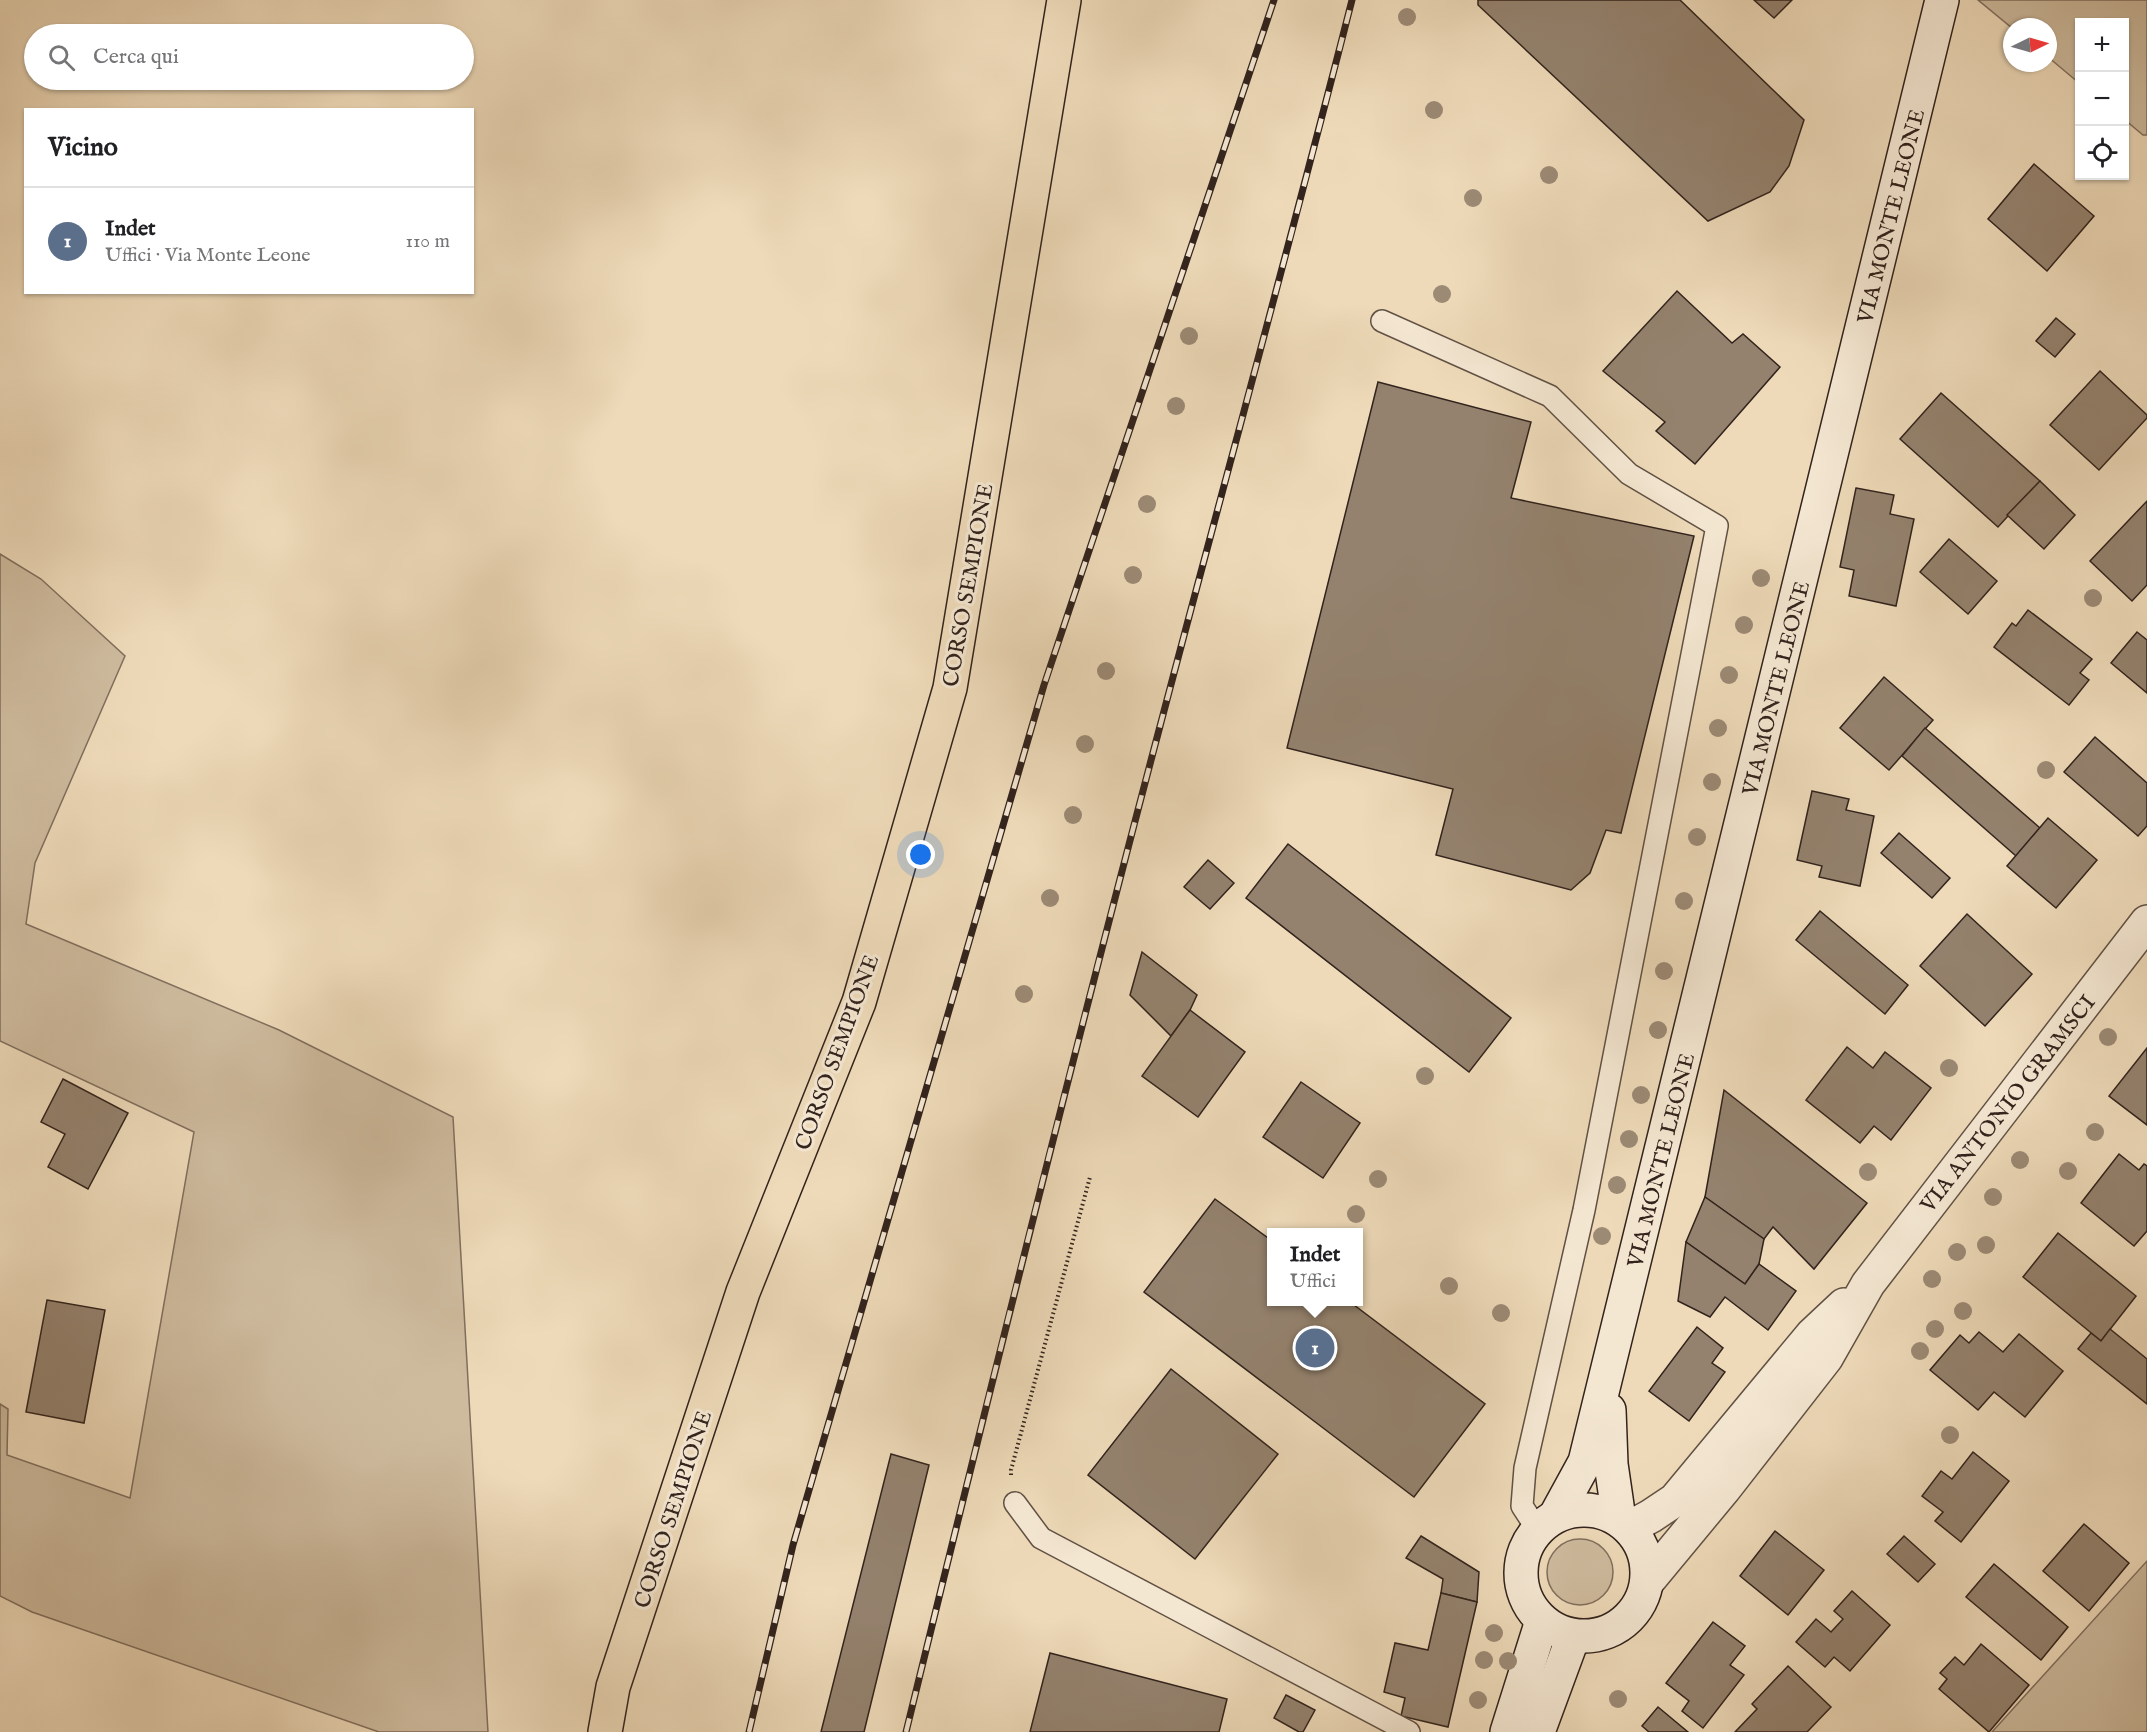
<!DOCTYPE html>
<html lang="it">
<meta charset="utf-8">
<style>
:root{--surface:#fff;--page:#f6f6f6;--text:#202124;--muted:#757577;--line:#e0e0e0;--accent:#2563eb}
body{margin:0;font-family:"IM FELL English",serif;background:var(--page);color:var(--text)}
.controls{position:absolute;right:18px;top:18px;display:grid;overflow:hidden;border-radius:0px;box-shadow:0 2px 4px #0004}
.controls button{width:54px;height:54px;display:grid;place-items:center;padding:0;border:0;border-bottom:2px solid var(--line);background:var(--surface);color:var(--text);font:30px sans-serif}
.compass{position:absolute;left:2003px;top:18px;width:54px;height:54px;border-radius:50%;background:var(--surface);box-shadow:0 2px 4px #0004;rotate:85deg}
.you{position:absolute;left:921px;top:855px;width:21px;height:21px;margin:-15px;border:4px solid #fff;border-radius:50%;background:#1a73e8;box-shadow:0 0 0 9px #1a73e833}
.badge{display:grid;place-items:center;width:39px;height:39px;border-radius:50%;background:var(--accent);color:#fff;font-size:20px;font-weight:700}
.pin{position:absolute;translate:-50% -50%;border:3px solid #fff;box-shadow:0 2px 6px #0006}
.popup{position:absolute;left:1267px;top:1228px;width:96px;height:78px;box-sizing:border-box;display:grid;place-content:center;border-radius:0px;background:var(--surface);filter:drop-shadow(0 2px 4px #0005);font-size:20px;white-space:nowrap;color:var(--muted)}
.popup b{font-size:22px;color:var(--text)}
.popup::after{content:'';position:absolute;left:50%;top:100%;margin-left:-12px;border:12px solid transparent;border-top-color:var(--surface)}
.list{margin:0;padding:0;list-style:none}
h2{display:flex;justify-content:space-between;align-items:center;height:78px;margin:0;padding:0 24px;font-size:26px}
h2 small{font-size:20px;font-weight:400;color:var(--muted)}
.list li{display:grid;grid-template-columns:39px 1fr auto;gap:18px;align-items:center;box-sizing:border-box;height:108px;padding:0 24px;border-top:2px solid var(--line)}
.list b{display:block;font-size:22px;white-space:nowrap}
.list p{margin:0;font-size:20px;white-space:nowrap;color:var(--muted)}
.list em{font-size:20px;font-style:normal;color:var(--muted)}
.icon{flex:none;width:33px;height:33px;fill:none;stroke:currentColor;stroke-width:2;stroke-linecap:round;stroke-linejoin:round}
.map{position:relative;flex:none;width:2147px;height:1732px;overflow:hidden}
.search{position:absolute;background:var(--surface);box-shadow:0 2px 4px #0004;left:24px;top:24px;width:450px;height:66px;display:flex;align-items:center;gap:15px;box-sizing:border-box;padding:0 21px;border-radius:33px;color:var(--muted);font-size:22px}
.panel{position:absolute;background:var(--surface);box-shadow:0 2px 4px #0004;left:24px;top:108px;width:450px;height:186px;border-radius:0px}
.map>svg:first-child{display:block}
.green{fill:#cebb9e;stroke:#806f5e;stroke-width:1.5}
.building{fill:#94826e;stroke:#32231d;stroke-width:1.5}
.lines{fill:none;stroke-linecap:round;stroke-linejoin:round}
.lane-casing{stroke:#615144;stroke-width:24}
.street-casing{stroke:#615144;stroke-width:36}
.secondary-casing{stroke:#32231d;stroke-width:36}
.primary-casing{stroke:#32231d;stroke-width:36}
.path{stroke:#32231d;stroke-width:4;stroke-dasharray:1.5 3;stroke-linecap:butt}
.lane{stroke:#f4e7d2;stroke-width:21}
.street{stroke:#f4e7d2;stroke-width:33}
.secondary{stroke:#f4e7d2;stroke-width:33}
.primary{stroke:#eedab9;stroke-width:33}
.rail-casing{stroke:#32231d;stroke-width:7}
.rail{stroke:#f4e7d2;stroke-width:4.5;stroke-dasharray:14;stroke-linecap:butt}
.tree{fill:#9c8a75}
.labels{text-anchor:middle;stroke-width:6;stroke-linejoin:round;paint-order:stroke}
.street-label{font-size:22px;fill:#32231d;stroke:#f4e7d2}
</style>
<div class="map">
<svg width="2147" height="1732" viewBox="0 0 2147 1732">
<rect width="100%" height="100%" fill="#eedab9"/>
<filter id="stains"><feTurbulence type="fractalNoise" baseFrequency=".00333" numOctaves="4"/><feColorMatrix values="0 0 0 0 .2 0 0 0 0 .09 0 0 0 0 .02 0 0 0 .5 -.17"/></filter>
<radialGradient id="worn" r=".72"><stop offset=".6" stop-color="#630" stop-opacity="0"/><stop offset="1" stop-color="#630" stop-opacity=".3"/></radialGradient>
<g class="green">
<polygon points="1978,0 2147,0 2147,135 2143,135 2125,120 2124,22 2080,22 2079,83 2048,57 2048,27 2012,28"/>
<polygon points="0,554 41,579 125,656 35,863 26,924 279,1030 453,1117 488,1732 379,1732 32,1612 0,1596 0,1404 8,1409 7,1455 130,1498 194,1132 0,1041"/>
<circle cx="1580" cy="1572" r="33"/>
<polygon points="2147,1561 2147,1732 1992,1732"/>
</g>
<g class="building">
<polygon points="1478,0 1680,0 1804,120 1789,166 1770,192 1708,221 1478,5"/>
<polygon points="1754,0 1792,0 1774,18"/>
<polygon points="2034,164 2094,216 2047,271 1988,219"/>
<polygon points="1677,291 1732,343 1743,334 1780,367 1695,464 1656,431 1665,422 1603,371"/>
<polygon points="2056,318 2075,334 2055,357 2036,341"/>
<polygon points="2100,371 2147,415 2147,418 2099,470 2050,425"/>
<polygon points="1378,382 1531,422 1511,498 1694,536 1621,833 1606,830 1590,873 1571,890 1436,855 1453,789 1287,748"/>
<polygon points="1941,393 2040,481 1998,527 1900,439"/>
<polygon points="2040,481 2075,515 2044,549 2007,515"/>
<polygon points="1856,488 1894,495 1890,514 1914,519 1896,606 1849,596 1854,570 1840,567"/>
<polygon points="2147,501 2147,585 2132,601 2090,561"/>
<polygon points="1949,539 1997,581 1968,614 1920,572"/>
<polygon points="2028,610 2092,659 2080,673 2089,680 2069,705 1994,647 2012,623 2016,626"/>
<polygon points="2137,632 2147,640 2147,693 2111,663"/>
<polygon points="1884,677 1933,720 1889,770 1840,728"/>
<polygon points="1925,728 2040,828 2016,856 1902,756"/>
<polygon points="2095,737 2147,783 2147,826 2138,836 2064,772"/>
<polygon points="1812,791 1849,799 1846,810 1874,816 1860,886 1819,877 1822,866 1797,860"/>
<polygon points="2048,818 2097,860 2056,908 2007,866"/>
<polygon points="1899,833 1950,878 1932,898 1881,853"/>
<polygon points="1288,844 1511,1018 1469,1072 1246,898"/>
<polygon points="1208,860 1234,883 1210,909 1184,887"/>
<polygon points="1820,911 1908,985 1885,1014 1796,940"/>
<polygon points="1967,914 2032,974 1985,1026 1920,966"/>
<polygon points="1142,952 1197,995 1190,1010 1171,1036 1130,995"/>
<polygon points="1190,1010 1245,1052 1198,1117 1142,1076"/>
<polygon points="1847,1047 1873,1068 1885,1052 1931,1088 1891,1140 1874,1126 1860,1143 1806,1100"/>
<polygon points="2147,1048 2147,1125 2109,1096"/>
<polygon points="63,1079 128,1113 88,1189 48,1167 65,1134 41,1122"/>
<polygon points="1301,1082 1360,1123 1323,1178 1263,1137"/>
<polygon points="1724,1090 1867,1203 1814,1269 1773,1227 1764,1239 1705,1197"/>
<polygon points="2119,1154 2139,1170 2144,1164 2147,1166 2147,1231 2134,1246 2081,1203"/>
<polygon points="1705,1197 1764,1239 1759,1264 1745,1284 1686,1242"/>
<polygon points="1215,1199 1272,1241 1272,1302 1350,1302 1485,1404 1414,1497 1144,1292"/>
<polygon points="2058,1233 2136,1296 2101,1341 2023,1277"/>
<polygon points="1686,1242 1745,1284 1759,1264 1796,1291 1768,1330 1725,1297 1710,1317 1678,1301"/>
<polygon points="47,1300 105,1310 84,1423 26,1412"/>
<polygon points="1697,1327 1723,1348 1712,1363 1725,1372 1689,1421 1649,1391"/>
<polygon points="2110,1329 2147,1359 2147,1404 2078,1349 2091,1333 2101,1341"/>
<polygon points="1979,1332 2003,1352 2019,1334 2063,1371 2025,1417 1994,1392 1978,1410 1930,1370 1960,1335 1969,1343"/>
<polygon points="1171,1369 1278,1454 1195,1559 1088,1475"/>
<polygon points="1973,1452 2009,1481 1961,1542 1935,1521 1943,1512 1922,1496 1941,1471 1952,1479"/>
<polygon points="891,1454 929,1465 864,1732 821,1732"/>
<polygon points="2084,1524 2129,1563 2089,1611 2043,1571"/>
<polygon points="1775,1531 1824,1570 1788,1615 1740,1576"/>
<polygon points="1421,1536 1479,1572 1477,1602 1441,1593 1443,1579 1406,1558"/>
<polygon points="1904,1536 1935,1564 1918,1582 1887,1554"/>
<polygon points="1994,1564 2068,1627 2041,1660 1966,1597"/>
<polygon points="1852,1591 1890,1625 1850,1671 1834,1657 1825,1667 1796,1642 1816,1619 1831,1632 1843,1619 1834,1611"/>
<polygon points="1441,1593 1477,1602 1448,1727 1401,1716 1405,1698 1384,1692 1395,1643 1428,1650"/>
<polygon points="1713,1622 1745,1646 1730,1665 1744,1675 1703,1728 1682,1711 1689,1701 1666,1683"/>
<polygon points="1981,1644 2029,1685 1989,1732 1939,1689 1947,1679 1940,1673 1955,1657 1964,1665"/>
<polygon points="1050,1653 1227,1699 1219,1732 1030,1732"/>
<polygon points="1788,1666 1831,1707 1807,1732 1735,1732 1757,1709 1752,1704"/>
<polygon points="1286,1695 1315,1710 1303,1732 1299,1732 1274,1718"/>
<polygon points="1658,1707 1688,1732 1649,1732 1642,1726"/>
</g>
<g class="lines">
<defs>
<g id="lane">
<polyline points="1382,321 1550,396 1629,474 1717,526 1584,1210 1525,1468 1522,1506 1537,1529"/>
<polyline points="1015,1503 1041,1538 1409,1732"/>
</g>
<g id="street">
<polyline points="1629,1528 1651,1516 1675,1500 1812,1335 1844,1305"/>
<polyline points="1647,1582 1724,1489 1826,1358 1868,1284 2147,922"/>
</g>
<g id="secondary">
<polyline points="1609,1410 1611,1464 1619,1519"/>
<circle cx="1584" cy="1573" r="63"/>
<polyline points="1556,1515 1585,1462 1942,0"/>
<polyline points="1507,1732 1542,1621"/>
<polyline points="1538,1732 1573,1637"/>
</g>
<polyline id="primary" points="605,1732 613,1687 743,1292 859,1002 950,688 1064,0"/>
</defs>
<use href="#lane" class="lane-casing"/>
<use href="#street" class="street-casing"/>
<use href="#secondary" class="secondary-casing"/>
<use href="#primary" class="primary-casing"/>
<polyline class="path" points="1011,1475 1011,1470 1090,1177"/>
<use href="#lane" class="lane"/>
<use href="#street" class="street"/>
<use href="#secondary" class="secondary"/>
<use href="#primary" class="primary"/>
<defs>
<g id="rail">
<polyline points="749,1732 793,1545 1044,685 1274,0"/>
<path d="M906,1732C988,1397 1071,1063 1159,730C1223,487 1290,244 1352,0"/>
</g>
</defs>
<use href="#rail" class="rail-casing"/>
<use href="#rail" class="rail"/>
</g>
<g class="tree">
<circle cx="1407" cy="17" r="9"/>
<circle cx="1434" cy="110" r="9"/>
<circle cx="1549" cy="175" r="9"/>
<circle cx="1473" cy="198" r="9"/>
<circle cx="1442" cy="294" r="9"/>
<circle cx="1189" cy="336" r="9"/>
<circle cx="1176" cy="406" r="9"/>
<circle cx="1147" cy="504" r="9"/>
<circle cx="1133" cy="575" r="9"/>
<circle cx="1761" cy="578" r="9"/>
<circle cx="2093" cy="598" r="9"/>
<circle cx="1744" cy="625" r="9"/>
<circle cx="1106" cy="671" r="9"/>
<circle cx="1729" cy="675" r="9"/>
<circle cx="1718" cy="728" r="9"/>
<circle cx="1085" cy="744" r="9"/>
<circle cx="2046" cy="770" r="9"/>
<circle cx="1712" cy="782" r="9"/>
<circle cx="1073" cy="815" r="9"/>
<circle cx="1697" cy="837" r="9"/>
<circle cx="1050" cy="898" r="9"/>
<circle cx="1684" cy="901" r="9"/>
<circle cx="1664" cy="971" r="9"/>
<circle cx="1024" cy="994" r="9"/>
<circle cx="1658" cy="1030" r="9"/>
<circle cx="2108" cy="1037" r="9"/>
<circle cx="1949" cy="1068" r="9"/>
<circle cx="1425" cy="1076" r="9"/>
<circle cx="1641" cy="1095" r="9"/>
<circle cx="2095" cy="1132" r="9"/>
<circle cx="1629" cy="1139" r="9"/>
<circle cx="2020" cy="1160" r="9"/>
<circle cx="2068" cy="1171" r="9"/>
<circle cx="1868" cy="1172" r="9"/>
<circle cx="1378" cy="1179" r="9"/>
<circle cx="1617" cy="1185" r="9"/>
<circle cx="1993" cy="1197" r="9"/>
<circle cx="1356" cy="1214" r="9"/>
<circle cx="1602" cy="1236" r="9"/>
<circle cx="1986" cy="1245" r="9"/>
<circle cx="1957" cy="1252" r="9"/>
<circle cx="1932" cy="1279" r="9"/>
<circle cx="1449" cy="1286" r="9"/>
<circle cx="1963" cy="1311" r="9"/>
<circle cx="1501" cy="1313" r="9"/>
<circle cx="1935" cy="1329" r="9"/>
<circle cx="1920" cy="1351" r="9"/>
<circle cx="1950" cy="1435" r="9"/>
<circle cx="1494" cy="1633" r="9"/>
<circle cx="1484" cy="1660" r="9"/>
<circle cx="1508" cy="1661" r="9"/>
<circle cx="1618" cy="1699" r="9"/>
<circle cx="1478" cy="1700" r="9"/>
</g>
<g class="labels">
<g class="street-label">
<text transform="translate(1890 216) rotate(-76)" y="8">VIA MONTE LEONE</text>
<text transform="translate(967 585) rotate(-80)" y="8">CORSO SEMPIONE</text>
<text transform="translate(1775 688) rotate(-76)" y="8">VIA MONTE LEONE</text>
<text transform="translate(836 1052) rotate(-70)" y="8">CORSO SEMPIONE</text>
<text transform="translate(2007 1103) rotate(-52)" y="8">VIA ANTONIO GRAMSCI</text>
<text transform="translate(1660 1160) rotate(-76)" y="8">VIA MONTE LEONE</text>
<text transform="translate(672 1509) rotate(-72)" y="8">CORSO SEMPIONE</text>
</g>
</g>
<rect width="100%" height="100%" filter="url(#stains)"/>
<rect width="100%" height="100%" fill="url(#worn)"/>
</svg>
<div class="controls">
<button>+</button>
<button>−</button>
<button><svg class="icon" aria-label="locate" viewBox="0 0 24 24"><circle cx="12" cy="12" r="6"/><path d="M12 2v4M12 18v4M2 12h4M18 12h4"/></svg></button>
</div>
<svg class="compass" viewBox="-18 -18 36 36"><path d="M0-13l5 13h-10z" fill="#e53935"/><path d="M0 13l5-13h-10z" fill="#757577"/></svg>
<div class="you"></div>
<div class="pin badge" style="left:1315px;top:1348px;background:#5c6f8a">1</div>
<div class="popup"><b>Indet</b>Uffici</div>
<div class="search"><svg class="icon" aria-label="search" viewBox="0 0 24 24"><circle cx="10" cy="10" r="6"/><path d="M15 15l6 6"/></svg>Cerca qui</div>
<section class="panel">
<h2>Vicino<small></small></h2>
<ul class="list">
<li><span class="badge" style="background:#5c6f8a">1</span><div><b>Indet</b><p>Uffici · Via Monte Leone</p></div><em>110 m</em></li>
</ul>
</section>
</div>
